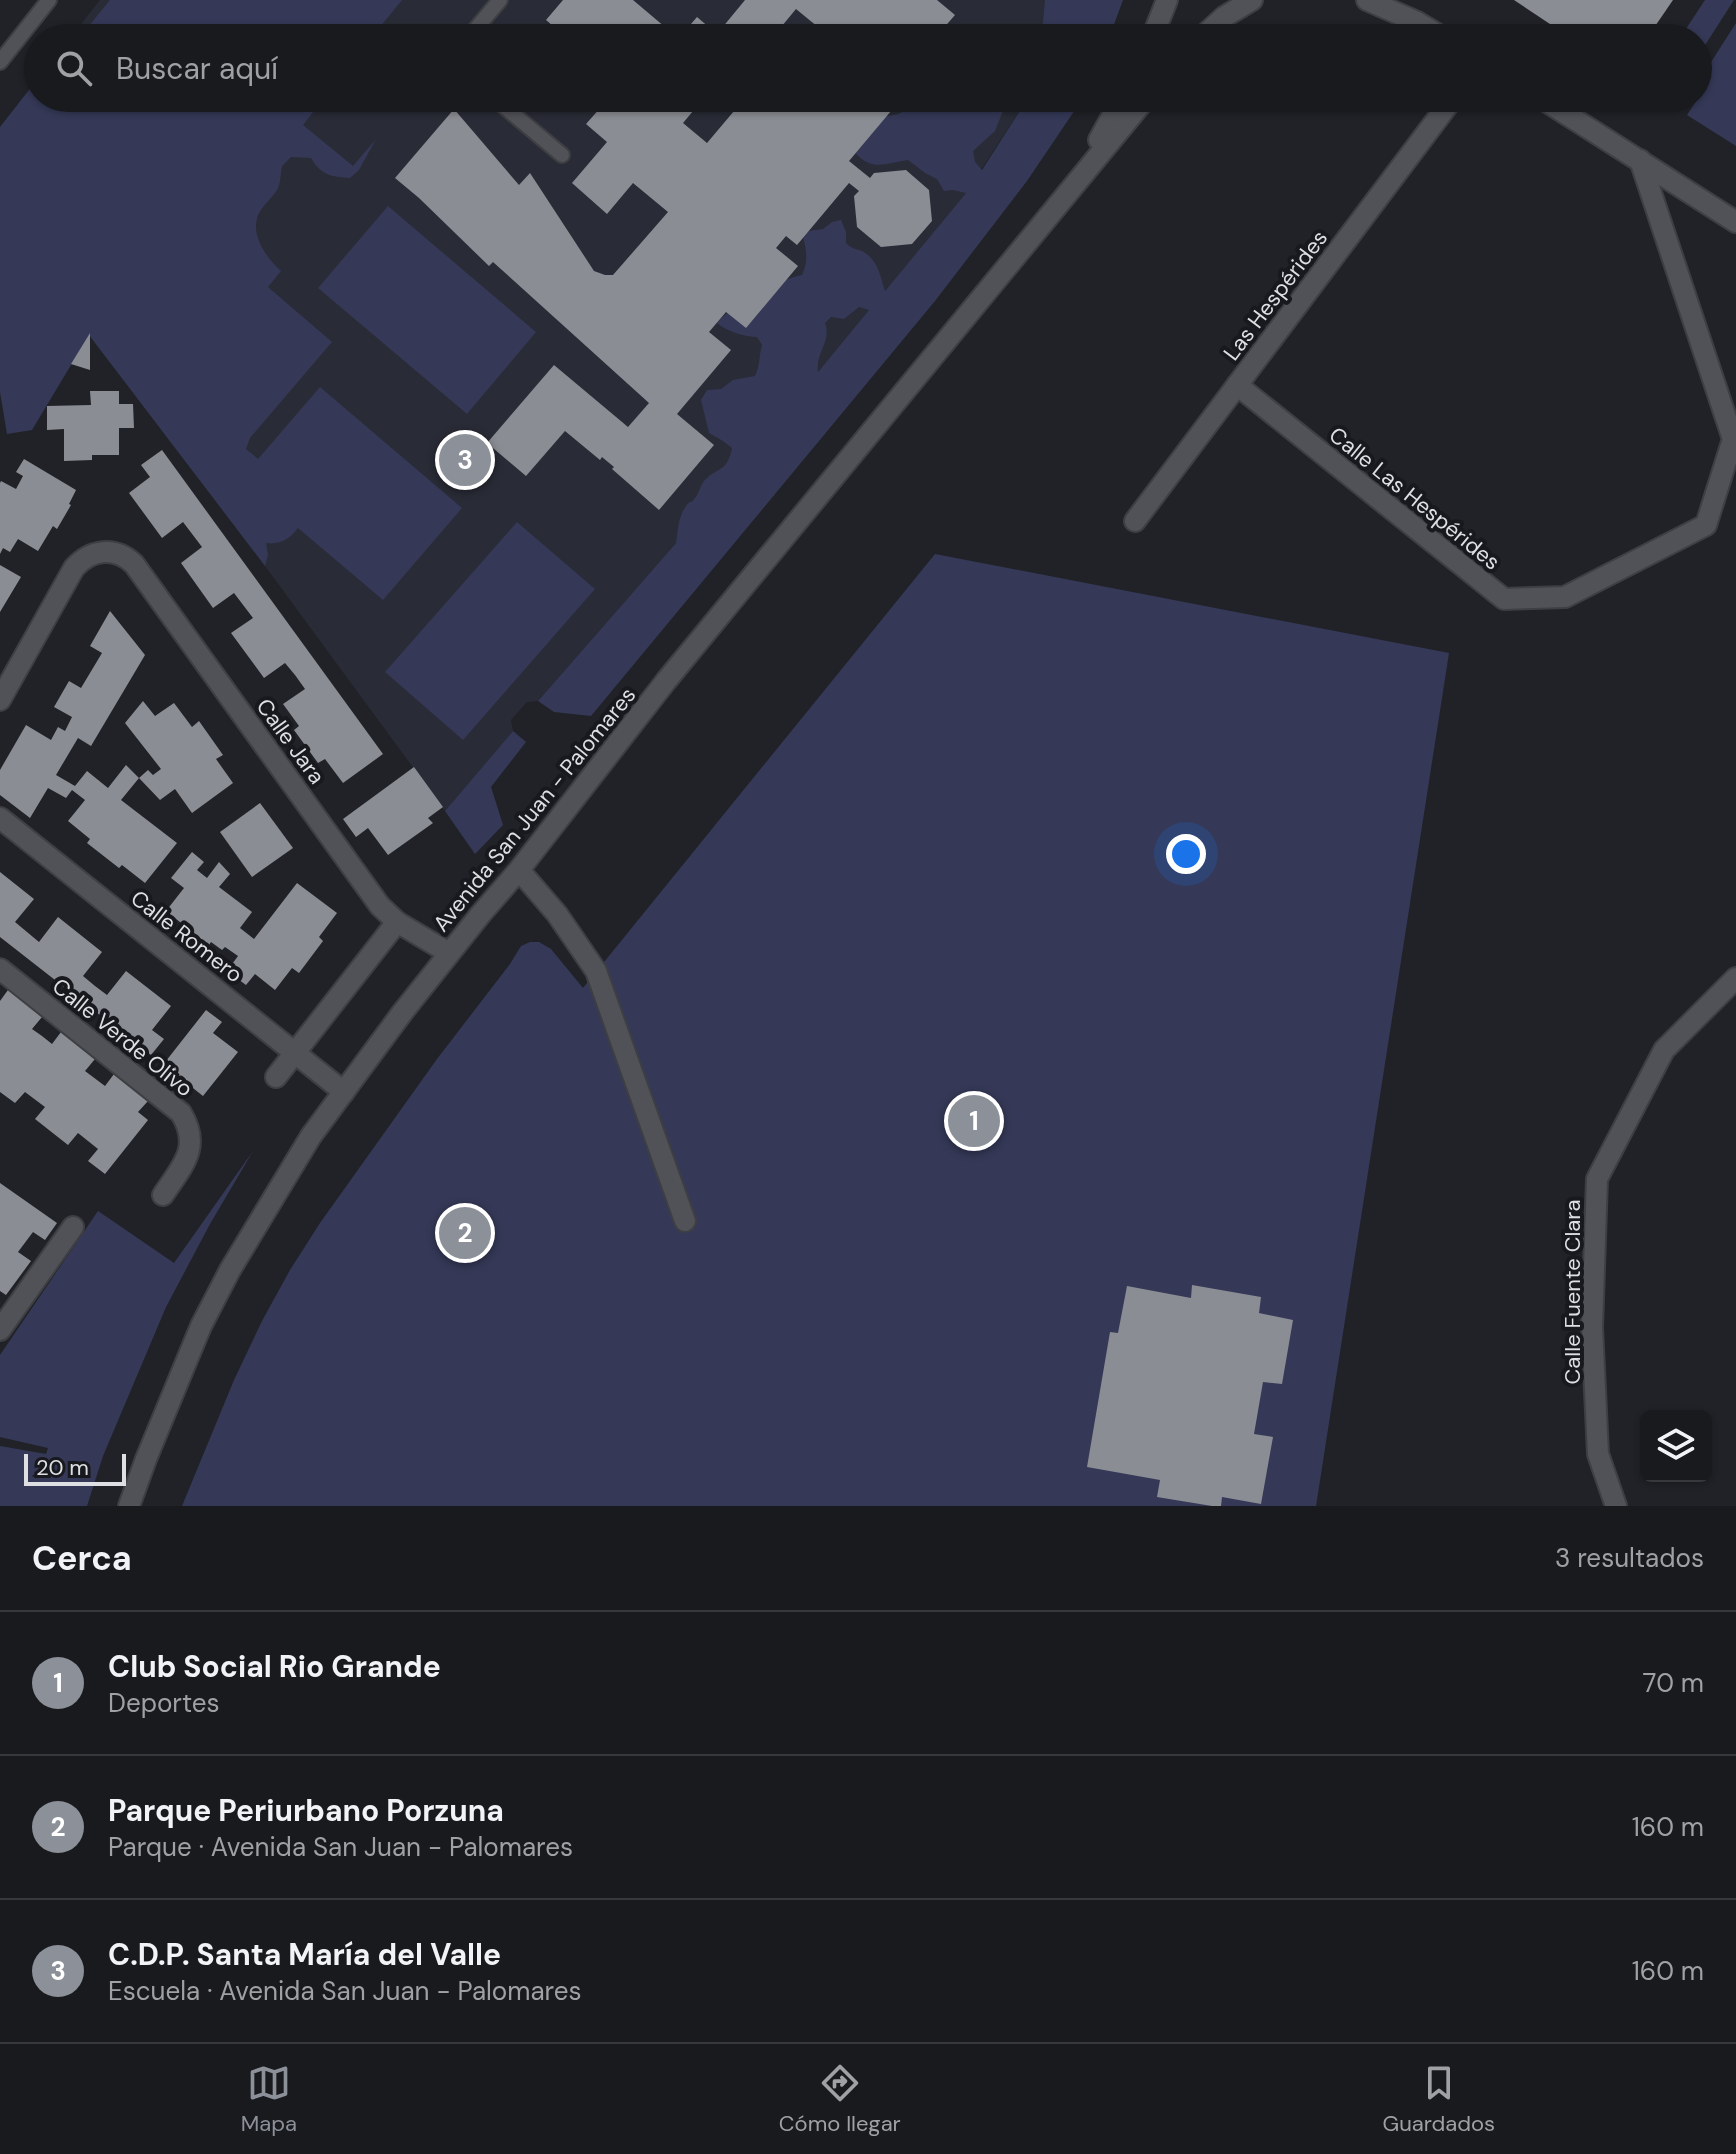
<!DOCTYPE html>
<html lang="es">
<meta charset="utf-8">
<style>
:root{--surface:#191a1e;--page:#26272b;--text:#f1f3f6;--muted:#9fa1a4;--line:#37383c;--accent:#8c9099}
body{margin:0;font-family:"DM Sans",sans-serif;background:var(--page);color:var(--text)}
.controls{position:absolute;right:24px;bottom:24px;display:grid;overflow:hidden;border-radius:12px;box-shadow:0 2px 6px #0004}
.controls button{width:72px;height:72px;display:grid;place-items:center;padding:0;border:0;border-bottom:2px solid var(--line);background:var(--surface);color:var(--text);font:40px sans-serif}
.scale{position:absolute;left:24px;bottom:20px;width:102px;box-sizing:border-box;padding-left:8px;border:4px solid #dedfe2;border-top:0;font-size:22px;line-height:28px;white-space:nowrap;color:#dedfe2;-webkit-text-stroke:6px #18191e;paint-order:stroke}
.you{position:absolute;left:1186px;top:854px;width:28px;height:28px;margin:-20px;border:6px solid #fff;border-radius:50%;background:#1a73e8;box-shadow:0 0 0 12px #1a73e833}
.badge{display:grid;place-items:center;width:52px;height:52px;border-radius:50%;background:var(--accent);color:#fff;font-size:26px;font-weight:700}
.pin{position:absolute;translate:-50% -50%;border:4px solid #fff;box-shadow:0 2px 8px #0006}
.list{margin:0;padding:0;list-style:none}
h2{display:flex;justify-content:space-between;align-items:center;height:104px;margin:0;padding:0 32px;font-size:34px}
h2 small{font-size:26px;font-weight:400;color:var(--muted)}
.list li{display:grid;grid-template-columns:52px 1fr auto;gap:24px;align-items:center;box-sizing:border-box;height:144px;padding:0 32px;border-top:2px solid var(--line)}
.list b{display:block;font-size:30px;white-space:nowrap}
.list p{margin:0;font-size:26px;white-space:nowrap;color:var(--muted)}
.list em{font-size:26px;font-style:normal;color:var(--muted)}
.icon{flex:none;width:44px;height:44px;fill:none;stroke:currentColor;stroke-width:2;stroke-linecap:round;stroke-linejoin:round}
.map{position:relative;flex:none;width:1736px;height:1506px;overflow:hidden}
.search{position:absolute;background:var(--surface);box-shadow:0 2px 6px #0004;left:24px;right:24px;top:24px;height:88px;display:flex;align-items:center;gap:20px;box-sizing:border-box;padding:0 28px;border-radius:44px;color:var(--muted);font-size:30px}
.sheet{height:536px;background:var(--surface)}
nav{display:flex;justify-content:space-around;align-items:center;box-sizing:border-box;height:112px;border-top:2px solid var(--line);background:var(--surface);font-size:22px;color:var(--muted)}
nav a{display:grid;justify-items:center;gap:4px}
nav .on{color:var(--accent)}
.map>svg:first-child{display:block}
.built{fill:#292b36}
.green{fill:#353957;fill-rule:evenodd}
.building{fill:#8b8d94}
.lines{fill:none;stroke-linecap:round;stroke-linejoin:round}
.service-casing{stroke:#3e3f43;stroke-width:18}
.minor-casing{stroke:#3e3f43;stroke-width:24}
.tertiary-casing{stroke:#3e3f43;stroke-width:24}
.service{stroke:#515258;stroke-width:14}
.minor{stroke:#515258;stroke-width:20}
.tertiary{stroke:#515258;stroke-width:20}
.labels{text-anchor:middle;stroke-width:8;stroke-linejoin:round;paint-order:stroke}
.street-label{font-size:22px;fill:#dedfe2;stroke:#18191e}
</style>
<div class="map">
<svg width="1736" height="1506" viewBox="0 0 1736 1506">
<rect width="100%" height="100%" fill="#212228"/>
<g class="built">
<polygon points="100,0 1090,0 1066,38 70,38"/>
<polygon points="38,78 38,98 1028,98 966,193 696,520 538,701 527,702 511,720 513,731 445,811 251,547 90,336 0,127"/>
</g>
<g class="green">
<polygon points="110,0 402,0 371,38 79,38"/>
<polygon points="1045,0 1123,0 1109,38 989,38 994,30 1037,30 1043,23"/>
<polygon points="1705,0 1734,0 1698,56 1698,38 1680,38"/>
<polygon points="1736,23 1736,146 1687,115 1706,86 1699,81"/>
<path d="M37,80L38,98H324L303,125L353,166L376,139L359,170L350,178C331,177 321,175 311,158L291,157L282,166C280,174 281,184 277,190C273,197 265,203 261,210C247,230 265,257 281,271L268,287L332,342L250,438L246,449L258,459L320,387L462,508L383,600L298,528C290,539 280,545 266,543L268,555L265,566L89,335L32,430L7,434L0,392V127Z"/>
<path d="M946,98H1008L995,131L973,151L975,162L982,170L1028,98H1083L1027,181L935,301L591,716L554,712L538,701L676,543C678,531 678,517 686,506C692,498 689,506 695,498C699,493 700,486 704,481C718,466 727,473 732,448L723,441L709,433L701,400L707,390L721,389L733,380L755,376C760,366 759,356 762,345L757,337C745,337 726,331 717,323C733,304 778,280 802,275C808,261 807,252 803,237L809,231L823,229L832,222L841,220L846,232V243C852,250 857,248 864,252C879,262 880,276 885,291L966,193L953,190L944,191L937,179L925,173L908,160C884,163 874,172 855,153L886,116C905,115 905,108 918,104C928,101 937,102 946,98ZM859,307L869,310L818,372C815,352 832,342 825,323L831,317L844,319Z"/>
<polygon points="388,206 536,332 467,414 318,288"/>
<polygon points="517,522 595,589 463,740 385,672"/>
<polygon points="935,554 1449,653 1316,1506 182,1506 234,1380 262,1321 290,1270 320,1223 437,1059 510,964 521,946 530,942 539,942 551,949 583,988"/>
<polygon points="513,731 526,742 491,787 503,825 475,854 445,811"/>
<polygon points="253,1151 210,1224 166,1307 103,1456 87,1506 0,1506 0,1446 46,1454 48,1448 0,1437 0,1355 98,1211 174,1263"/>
</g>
<g class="building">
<polygon points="563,0 633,0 678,38 556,38 560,32 546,20"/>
<polygon points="745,0 937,0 955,15 935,38 819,38 824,32 796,9 772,38 679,38 697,17 717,34"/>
<polygon points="1514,0 1673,0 1647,38 1571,38"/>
<polygon points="609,98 704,98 683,123 707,143 745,98 902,98 849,161 870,178 874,173 906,170 929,190 932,221 912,244 881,247 857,227 854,196 859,191 849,183 797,245 786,236 776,248 798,266 746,328 726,312 709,332 731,350 677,414 714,445 659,510 612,469 614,467 602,457 600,460 565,431 526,476 487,443 554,365 628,427 649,403 493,262 489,266 419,198 395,178 454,109 519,185 530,173 594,271 605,275 613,275 668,212 633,183 607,214 572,183 607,142 586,124"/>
<polygon points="90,333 90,370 71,364"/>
<polygon points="90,391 119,391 119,404 133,404 134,428 119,428 119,455 92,455 92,460 64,461 64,429 47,430 47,406 91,405"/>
<polygon points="162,450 383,754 343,783 325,759 318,763 294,730 299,726 283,704 305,689 295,675 285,663 264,678 231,633 253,618 234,593 213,608 181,563 202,547 183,522 162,538 129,493 150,477 141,465"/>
<polygon points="24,459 76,490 69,504 71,505 57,529 53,526 38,551 18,539 10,552 3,548 0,554 0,483 1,481 16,489 23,476 16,472"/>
<polygon points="0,565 21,577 0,612"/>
<polygon points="110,611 145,655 91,746 78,738 56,775 75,786 87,771 108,788 126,765 139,778 148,770 153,775 161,769 125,723 143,701 155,716 174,703 192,727 199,721 223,755 216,759 233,783 192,813 175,789 160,800 139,778 121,800 177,843 145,883 122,865 119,868 87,843 90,839 68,821 85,800 72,790 66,798 48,788 30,818 0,795 0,770 26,725 51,740 58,727 65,731 72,717 54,707 69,681 81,688 102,653 90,646"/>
<polygon points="414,767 443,807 428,818 433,823 388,855 368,828 356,837 343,819"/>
<polygon points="260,803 293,848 252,877 220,832"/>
<polygon points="192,852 204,862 197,870 207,878 219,862 230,874 219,887 252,912 240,928 254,939 297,883 337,913 319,937 323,941 299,973 292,968 275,990 255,974 246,985 227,971 238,956 225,947 222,950 211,942 209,945 166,911 184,888 171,878"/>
<polygon points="0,872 34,899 15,922 39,942 58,917 102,952 83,976 95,986 107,995 126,971 171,1006 152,1030 164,1039 151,1055 0,937"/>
<polygon points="8,990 42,1017 32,1029 42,1036 52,1044 61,1032 95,1059 85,1071 105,1086 114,1074 148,1101 138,1112 148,1120 105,1174 88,1161 98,1149 78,1133 68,1145 35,1119 45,1107 25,1092 15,1103 0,1092 0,1001"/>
<polygon points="206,1010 222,1022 213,1033 238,1052 203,1096 179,1077 171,1088 155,1075"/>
<polygon points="0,1183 57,1223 45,1240 33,1232 18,1252 31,1261 6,1295 0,1291"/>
<polygon points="1192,1285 1261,1297 1259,1313 1293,1320 1282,1384 1263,1382 1254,1434 1273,1437 1261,1504 1222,1497 1221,1506 1212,1506 1157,1497 1160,1480 1087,1467 1110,1332 1118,1333 1127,1286 1191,1298"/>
</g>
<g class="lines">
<defs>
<g id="service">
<polyline points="468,38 500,0"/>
<polyline points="0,62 49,0"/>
<polyline points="494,98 562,155"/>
</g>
<g id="minor">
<polyline points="1367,0 1417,22 1444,38"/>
<polyline points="1541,98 1736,222"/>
<polyline points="1237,385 1504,599 1565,597 1706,525 1733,439 1640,160"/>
<polyline points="1135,521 1453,98"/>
<path d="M0,700L74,568C91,549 115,546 134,564L380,906L397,922L449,953"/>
<polyline points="0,818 344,1092"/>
<polyline points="519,870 557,914 596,971 685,1221"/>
<path d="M0,969L181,1113C202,1148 182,1166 163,1195"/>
<polyline points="276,1077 397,922"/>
<polyline points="0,1330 73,1227"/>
<polyline points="1616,1506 1598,1454 1592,1327 1597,1179 1664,1050 1736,978"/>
</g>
<g id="tertiary">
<polyline points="1152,38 1167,0"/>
<polyline points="1201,38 1224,17 1252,0"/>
<polyline points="1099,140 1122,98"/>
<polyline points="129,1506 146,1459 201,1326 230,1270 311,1136 402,1013 480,915 519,870 666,681 1146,98"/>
</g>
</defs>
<use href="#service" class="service-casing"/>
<use href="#minor" class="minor-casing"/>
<use href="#tertiary" class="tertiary-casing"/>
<use href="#service" class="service"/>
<use href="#minor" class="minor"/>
<use href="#tertiary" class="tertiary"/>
</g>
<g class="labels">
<g class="street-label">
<text transform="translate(1275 295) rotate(-53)" y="8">Las Hespérides</text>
<text transform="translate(1415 498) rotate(39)" y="8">Calle Las Hespérides</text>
<text transform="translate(291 741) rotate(54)" y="8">Calle Jara</text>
<text transform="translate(534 809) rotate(-51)" y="8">Avenida San Juan - Palomares</text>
<text transform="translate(187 936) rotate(38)" y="8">Calle Romero</text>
<text transform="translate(123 1037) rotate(39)" y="8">Calle Verde Olivo</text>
<text transform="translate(1572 1292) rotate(-90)" y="8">Calle Fuente Clara</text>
</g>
</g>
</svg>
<div class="controls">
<button><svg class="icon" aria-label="layers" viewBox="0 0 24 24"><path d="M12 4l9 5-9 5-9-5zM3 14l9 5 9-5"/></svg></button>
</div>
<div class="scale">20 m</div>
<div class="you"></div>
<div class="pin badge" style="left:974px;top:1121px">1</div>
<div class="pin badge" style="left:465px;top:1233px">2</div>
<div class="pin badge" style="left:465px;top:460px">3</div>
<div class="search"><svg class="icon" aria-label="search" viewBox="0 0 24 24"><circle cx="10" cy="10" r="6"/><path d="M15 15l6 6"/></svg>Buscar aquí</div>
</div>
<section class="sheet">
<h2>Cerca<small>3 resultados</small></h2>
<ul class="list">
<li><span class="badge">1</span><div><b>Club Social Rio Grande</b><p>Deportes</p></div><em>70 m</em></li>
<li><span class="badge">2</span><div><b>Parque Periurbano Porzuna</b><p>Parque · Avenida San Juan - Palomares</p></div><em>160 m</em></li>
<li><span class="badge">3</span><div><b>C.D.P. Santa María del Valle</b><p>Escuela · Avenida San Juan - Palomares</p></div><em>160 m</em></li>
</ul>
</section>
<nav>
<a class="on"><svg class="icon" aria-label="map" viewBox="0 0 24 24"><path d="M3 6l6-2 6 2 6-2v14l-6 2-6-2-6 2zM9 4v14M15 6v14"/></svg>Mapa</a>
<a><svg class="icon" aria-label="directions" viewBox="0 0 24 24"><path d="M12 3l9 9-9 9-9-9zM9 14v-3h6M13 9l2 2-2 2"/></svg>Cómo llegar</a>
<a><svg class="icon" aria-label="saved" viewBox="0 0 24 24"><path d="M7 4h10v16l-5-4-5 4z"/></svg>Guardados</a>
</nav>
